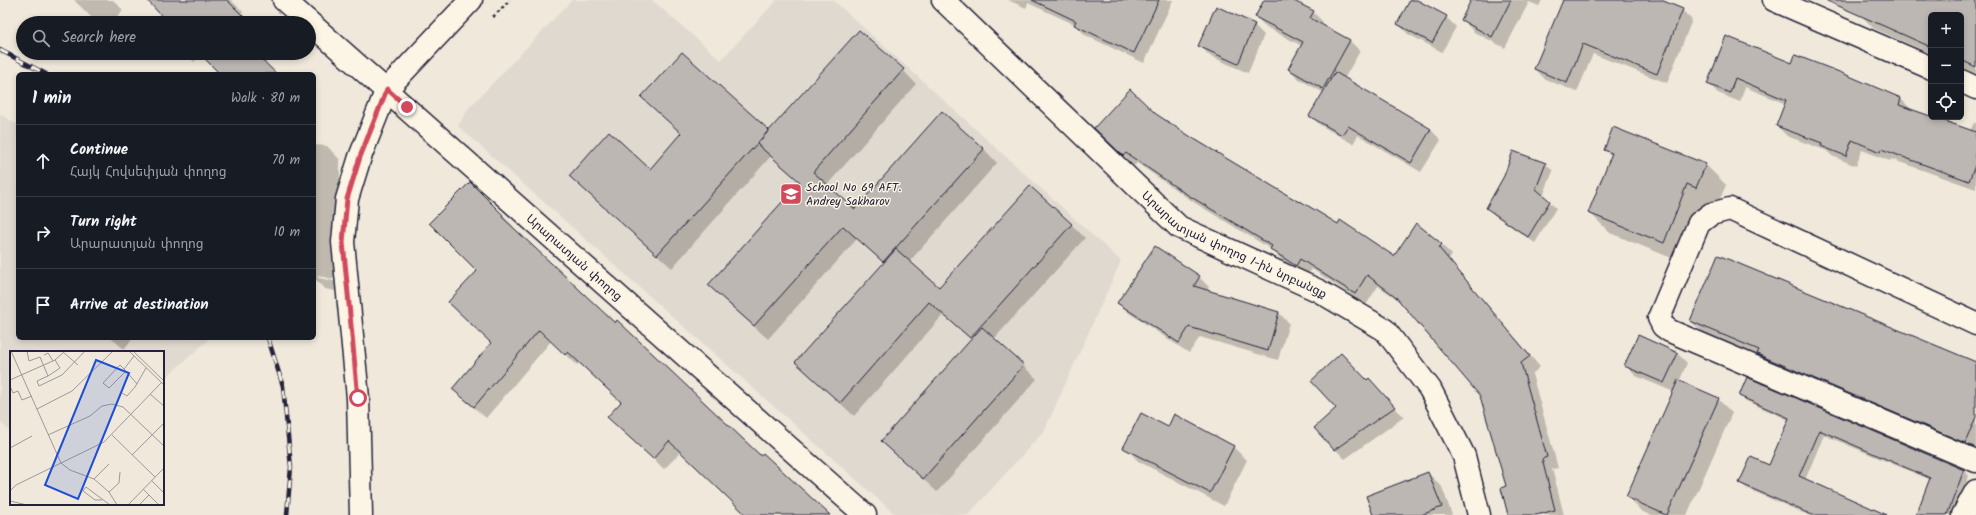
<!DOCTYPE html>
<meta charset="utf-8">
<style>
:root{--surface:#171b24;--page:#20242c;--text:#f1f3f6;--muted:#9ea1a6;--line:#363941}
body{margin:0;font-family:Kalam,"Noto Sans Armenian",sans-serif;background:var(--page);color:var(--text)}
.controls{position:absolute;right:12px;top:12px;display:grid;overflow:hidden;border-radius:6px;box-shadow:0 2px 6px #0003}
.controls button{width:36px;height:36px;display:grid;place-items:center;padding:0;border:0;border-bottom:1px solid var(--line);background:var(--surface);color:var(--text);font:20px sans-serif}
.stop{position:absolute;width:12px;height:12px;margin:-9px;border:3px solid #d1495b;border-radius:50%;background:#fff}
.stop.end{background:#d1495b;border-color:#fff;box-shadow:0 1px 4px #0008}
.list{margin:0;padding:0;list-style:none}
h2{display:flex;justify-content:space-between;align-items:center;height:52px;margin:0;padding:0 16px;font-size:17px}
h2 small{font-size:13px;font-weight:400;color:var(--muted)}
.list li{display:grid;grid-template-columns:26px 1fr auto;gap:12px;align-items:center;box-sizing:border-box;height:72px;padding:0 16px;border-top:1px solid var(--line)}
.list b{display:block;font-size:15px;white-space:nowrap}
.list p{margin:0;font-size:13px;white-space:nowrap;color:var(--muted)}
.list em{font-size:13px;font-style:normal;color:var(--muted)}
.icon{flex:none;width:22px;height:22px;fill:none;stroke:currentColor;stroke-width:2;stroke-linecap:round;stroke-linejoin:round}
.map{position:relative;flex:none;width:1976px;height:515px;overflow:hidden}
.search{position:absolute;background:var(--surface);box-shadow:0 2px 6px #0003;left:16px;top:16px;width:300px;height:44px;display:flex;align-items:center;gap:10px;box-sizing:border-box;padding:0 14px;border-radius:22px;color:var(--muted);font-size:15px}
.panel{position:absolute;background:var(--surface);box-shadow:0 2px 6px #0003;left:16px;top:72px;width:300px;height:268px;border-radius:6px}
.map>svg:first-child{display:block}
.built{fill:#e0d9cf}
.shadow{fill:#0003;fill-rule:evenodd}
.building{fill:#bcb7b3;stroke:#22223b}
.lines{fill:none;stroke-linecap:round;stroke-linejoin:round}
.minor-casing{stroke:#22223b;stroke-width:25}
.path{stroke:#22223b;stroke-width:2.5;stroke-dasharray:3 3;stroke-linecap:butt}
.minor{stroke:#fcf5e5;stroke-width:22}
.rail-casing{stroke:#22223b;stroke-width:4.5}
.rail{stroke:#fcf5e5;stroke-width:3;stroke-dasharray:9;stroke-linecap:butt}
.route{stroke:#d1495b;stroke-width:5}
.labels{text-anchor:middle;stroke-width:3;stroke-linejoin:round;paint-order:stroke}
.poi-label{font-size:12px;fill:#22223b;stroke:#fcf5e5;text-anchor:start}
.street-label{font-size:12px;fill:#22223b;stroke:#fcf5e5}
.inset-road{fill:none;stroke:#9d999b;stroke-width:1}
.view{fill:#1d4ed8;fill-opacity:0.15;stroke:#1d4ed8;stroke-width:2}
.inset-edge{fill:none;stroke:#22223b;stroke-width:2}
</style>
<div class="map">
<svg width="1976" height="515" viewBox="0 0 1976 515">
<rect width="100%" height="100%" fill="#efe8db"/>
<filter id="ink" filterUnits="userSpaceOnUse"><feTurbulence type="fractalNoise" baseFrequency=".025" numOctaves="2"/><feDisplacementMap in="SourceGraphic" scale="8" xChannelSelector="R" yChannelSelector="G"/><feConvolveMatrix kernelMatrix="1 2 1 2 8 2 1 2 1" color-interpolation-filters="sRGB"/></filter>
<g filter="url(#ink)">
<g class="built">
<polygon points="572,0 652,0 721,60 777,0 833,0 1121,261 1044,431 968,515 896,515 458,126 469,108"/>
<polygon points="0,114 18,125 18,338 206,338 207,341 163,380 163,352 11,352 11,433 0,421"/>
</g>
<g class="shadow">
<polygon points="74,0 113,0 123,10 111,23 97,23"/>
<polygon points="148,0 231,0 243,12 241,15 248,23 169,23"/>
<polygon points="1008,0 1173,0 1144,63 1085,35 1076,25 1028,3 1026,8"/>
<polygon points="1265,0 1290,0 1313,12 1323,22 1322,26 1350,41 1360,51 1344,79 1431,130 1441,140 1421,172 1358,135 1353,144 1320,125 1310,115 1324,93 1299,79 1289,69 1302,46 1266,27 1256,17"/>
<polygon points="1411,0 1414,0 1446,17 1456,27 1442,52 1408,34 1398,24"/>
<polygon points="1472,0 1542,0 1539,6 1529,2 1505,48 1474,32 1462,19"/>
<polygon points="1560,0 1658,0 1682,10 1692,20 1667,83 1593,54 1577,92 1545,79 1535,69 1563,1"/>
<polygon points="1867,0 1976,0 1976,74 1961,67 1961,15 1931,15 1931,54 1873,28 1861,15"/>
<polygon points="1254,25 1264,35 1248,73 1210,56 1200,46"/>
<polygon points="186,53 254,53 275,74 221,74 202,54 194,62"/>
<polygon points="682,53 769,132 903,70 916,84 827,185 855,210 942,112 984,149 997,163 909,262 939,289 1071,224 1085,238 994,339 1037,379 937,492 882,441 972,340 943,315 854,416 796,362 885,263 857,239 768,339 723,299 801,183 771,156 672,268 584,189 650,170 682,134"/>
<polygon points="1791,64 1901,99 1911,109 1970,131 1974,123 1976,123 1976,189 1891,159 1890,161 1862,150 1856,166 1832,156 1827,151 1787,136 1777,126 1786,104 1745,87 1740,102 1718,93 1708,83"/>
<polygon points="1156,115 1190,138 1299,204 1394,257 1442,245 1452,255 1449,260 1540,367 1532,374 1558,468 1552,469 1564,515 1509,515 1507,487 1481,396 1403,303 1378,286 1366,305 1312,269 1307,276 1282,260 1271,249 1195,203 1137,163 1134,166 1106,139"/>
<path d="M314,145L327,146L340,160L339,246L347,293L325,289L314,278ZM318,276L339,280V282L318,278Z"/>
<polygon points="1605,150 1705,164 1726,185 1716,208 1684,263 1610,233 1590,213 1612,156"/>
<polygon points="1514,152 1546,164 1553,171 1543,196 1556,208 1535,243 1494,215 1488,208 1505,177"/>
<polygon points="470,183 514,227 513,228 615,324 761,457 829,515 747,515 681,452 664,469 620,428 622,403 579,363 577,365 551,341 486,418 465,400 454,389 492,343 478,271"/>
<polygon points="1155,248 1199,277 1209,287 1207,291 1279,313 1289,323 1278,360 1200,337 1189,353 1129,313 1119,303"/>
<polygon points="1691,321 1976,363 1976,458 1712,341"/>
<polygon points="111,338 133,338 124,349"/>
<polygon points="1677,353 1687,363 1679,382 1718,399 1732,413 1687,515 1650,515 1641,511 1628,497 1674,392 1636,376 1626,366"/>
<polygon points="1367,381 1378,390 1404,417 1345,459 1335,449 1338,408"/>
<polygon points="1741,396 1964,470 1969,476 1953,515 1918,515 1931,480 1824,435 1805,480 1884,515 1808,515 1746,488 1740,482 1769,466 1789,420 1746,401"/>
<polygon points="1168,428 1233,447 1247,460 1224,506 1138,461 1125,447"/>
<polygon points="1428,473 1442,487 1452,515 1374,515"/>
</g>
<g class="building">
<polygon points="147,0 227,0 250,23 168,23"/>
<polygon points="1032,0 1159,0 1134,53 1074,25 1076,21"/>
<polygon points="1264,0 1292,0 1314,11 1310,18 1350,40 1323,89 1288,69 1303,42 1255,17"/>
<polygon points="1410,0 1417,0 1447,16 1432,43 1397,24"/>
<polygon points="1471,0 1511,0 1492,37 1461,20"/>
<polygon points="1563,0 1661,0 1683,9 1657,74 1583,44 1567,83 1534,69"/>
<polygon points="1825,0 1976,0 1976,67 1961,60 1961,15 1931,15 1931,47"/>
<polygon points="1216,6 1255,24 1238,64 1198,46"/>
<polygon points="859,30 904,69 813,172 855,209 942,111 984,149 883,262 843,226 754,326 708,285 800,182 757,144"/>
<polygon points="1726,36 1792,63 1795,55 1842,73 1901,98 1899,105 1976,132 1976,163 1969,181 1881,149 1880,152 1852,140 1846,156 1821,146 1822,143 1776,126 1786,100 1735,78 1730,93 1707,84"/>
<polygon points="682,52 769,130 657,255 569,176 609,131 650,169 681,133 641,97"/>
<polygon points="199,53 255,53 277,74 220,74"/>
<polygon points="1335,72 1431,129 1411,163 1348,126 1342,135 1309,116"/>
<polygon points="1130,89 1156,114 1191,137 1299,202 1300,201 1338,224 1340,220 1394,256 1416,223 1442,244 1439,248 1530,356 1521,363 1547,457 1542,459 1555,510 1536,515 1508,515 1501,488 1506,486 1480,396 1395,296 1367,275 1355,294 1300,259 1296,266 1270,249 1272,246 1183,192 1126,153 1123,156 1094,128"/>
<polygon points="1613,127 1706,164 1696,188 1687,184 1664,243 1588,213 1612,153 1604,150"/>
<polygon points="1513,151 1546,163 1536,189 1550,201 1528,237 1486,208 1504,176"/>
<polygon points="470,182 503,215 502,217 615,323 617,320 761,456 763,453 830,515 746,515 669,441 653,459 607,417 621,402 568,352 565,355 539,330 474,407 452,389 491,343 448,302 477,271 429,223"/>
<polygon points="1030,186 1072,224 970,338 929,302 840,403 795,362 896,249 939,287"/>
<polygon points="1155,246 1200,276 1194,286 1279,312 1268,351 1189,327 1179,343 1117,303"/>
<polygon points="1718,255 1976,362 1976,417 1965,443 1757,354 1759,350 1690,321"/>
<polygon points="982,327 1024,365 923,479 881,441"/>
<polygon points="1638,335 1678,353 1664,383 1624,366"/>
<polygon points="1341,353 1367,380 1369,378 1395,407 1334,450 1314,428 1336,408 1311,381"/>
<polygon points="1747,377 1964,470 1947,515 1916,515 1930,478 1819,430 1799,476 1887,515 1812,515 1739,483 1751,457 1769,465 1789,418 1739,396"/>
<polygon points="1678,380 1719,398 1667,515 1666,515 1626,497"/>
<polygon points="1141,413 1168,427 1174,414 1234,446 1210,493 1123,448"/>
<polygon points="1428,472 1442,507 1421,515 1373,515 1366,496"/>
</g>
<g class="lines">
<g class="minor-casing">
<g id="minor">
<path id="s1" d="M284,0L865,515"/>
<path id="s2" d="M943,0L1179,227L1319,291L1385,330L1430,389L1464,456L1479,515"/>
<polyline points="1774,0 1931,68"/>
<polyline points="1961,81 1976,88"/>
<polyline points="1976,324 1730,209 1711,214 1699,223 1659,318 1663,326 1670,331 1976,461"/>
<polyline points="361,515 358,398 343,242 347,199 360,157 387,89 471,0"/>
<polyline points="1963,515 1976,491"/>
</g>
</g>
<polyline class="path" points="493,17 510,0"/>
<use href="#minor" class="minor"/>
<g class="rail-casing">
<g id="rail">
<polyline points="0,50 46,74"/>
<polyline points="268,338 283,386 291,467 287,515"/>
</g>
</g>
<use href="#rail" class="rail"/>
</g>
</g>
<g class="lines" filter="url(#ink)">
<polyline class="route" points="358,398 343,242 347,199 360,157 387,89 407,107"/>
</g>
<defs>
<g id="school-square" transform="scale(1.15)"><rect x="-9" y="-9" width="18" height="18" rx="4" fill="#d1495b" stroke="#fcf5e5"/><path d="M0-5L7-2L0 1L-7-2ZM-4 1L0 2.5L4 1V4Q0 6-4 4Z" fill="#fff"/></g>
</defs>
<g fill-rule="evenodd">
<use href="#school-square" x="791" y="194"/>
</g>
<g class="labels">
<g class="poi-label">
<text x="806" y="191">School No 69 AFT.<tspan x="806" dy="14">Andrey Sakharov</tspan></text>
</g>
<g class="street-label">
<text dy="4" stroke="none"><textPath href="#s2" startOffset="384">Արարատյան փողոց 1-ին նրբանցք</textPath></text>
<text dy="4" stroke="none"><textPath href="#s1" startOffset="388">Արարատյան փողոց</textPath></text>
</g>
</g>
<g transform="translate(10 351)">
<rect width="154" height="154" fill="#efe8db"/>
<path class="inset-road" d="M1,0L51,112L60,119L84,128L99,141L107,154M17,0L19,10L30,6L38,25L27,30L29,35L52,24L75,0M119,0L154,34M123,0L154,30M53,1L68,14M34,4L38,2L43,10M114,18L124,5M116,20L99,37L93,32L110,14L116,20L127,33M38,25L50,17L45,9M0,29L45,9L55,0M0,35L3,42L8,40L12,49L22,45M112,42L117,45L125,36L136,17M140,43L154,55M27,58L62,40L102,1M38,84L80,65L92,55L102,53L113,56L154,95M102,84L145,126M0,97L22,85M122,104L154,72M84,128L99,113M142,130L154,142M133,138L149,154M0,140L6,134L94,91L152,31M99,141L109,132L110,121M92,149H85L73,140L76,136L100,154M0,150L17,154M118,154L154,117M129,154L139,144"/>
<path class="view" d="M86,9L119,22L68,148L35,134Z"/>
<rect width="154" height="154" class="inset-edge"/>
</g>
</svg>
<div class="controls">
<button>+</button>
<button>−</button>
<button><svg class="icon" aria-label="locate" viewBox="0 0 24 24"><circle cx="12" cy="12" r="6"/><path d="M12 2v4M12 18v4M2 12h4M18 12h4"/></svg></button>
</div>
<div class="stop" style="left:358px;top:398px"></div>
<div class="stop end" style="left:407px;top:107px"></div>
<div class="search"><svg class="icon" aria-label="search" viewBox="0 0 24 24"><circle cx="10" cy="10" r="6"/><path d="M15 15l6 6"/></svg>Search here</div>
<section class="panel">
<h2>1 min<small>Walk · 80 m</small></h2>
<ul class="list">
<li><svg class="icon" aria-label="ahead" viewBox="0 0 24 24"><path d="M12 20V5M6 11l6-6 6 6"/></svg><div><b>Continue</b><p>Հայկ Հովսեփյան փողոց</p></div><em>70 m</em></li>
<li><svg class="icon" aria-label="right" viewBox="0 0 24 24"><path d="M7 20v-9h11M14 6l5 5-5 5"/></svg><div><b>Turn right</b><p>Արարատյան փողոց</p></div><em>10 m</em></li>
<li><svg class="icon" aria-label="arrive" viewBox="0 0 24 24"><path d="M6 21V4h12l-3 4 3 4H6"/></svg><div><b>Arrive at destination</b></div></li>
</ul>
</section>
</div>
